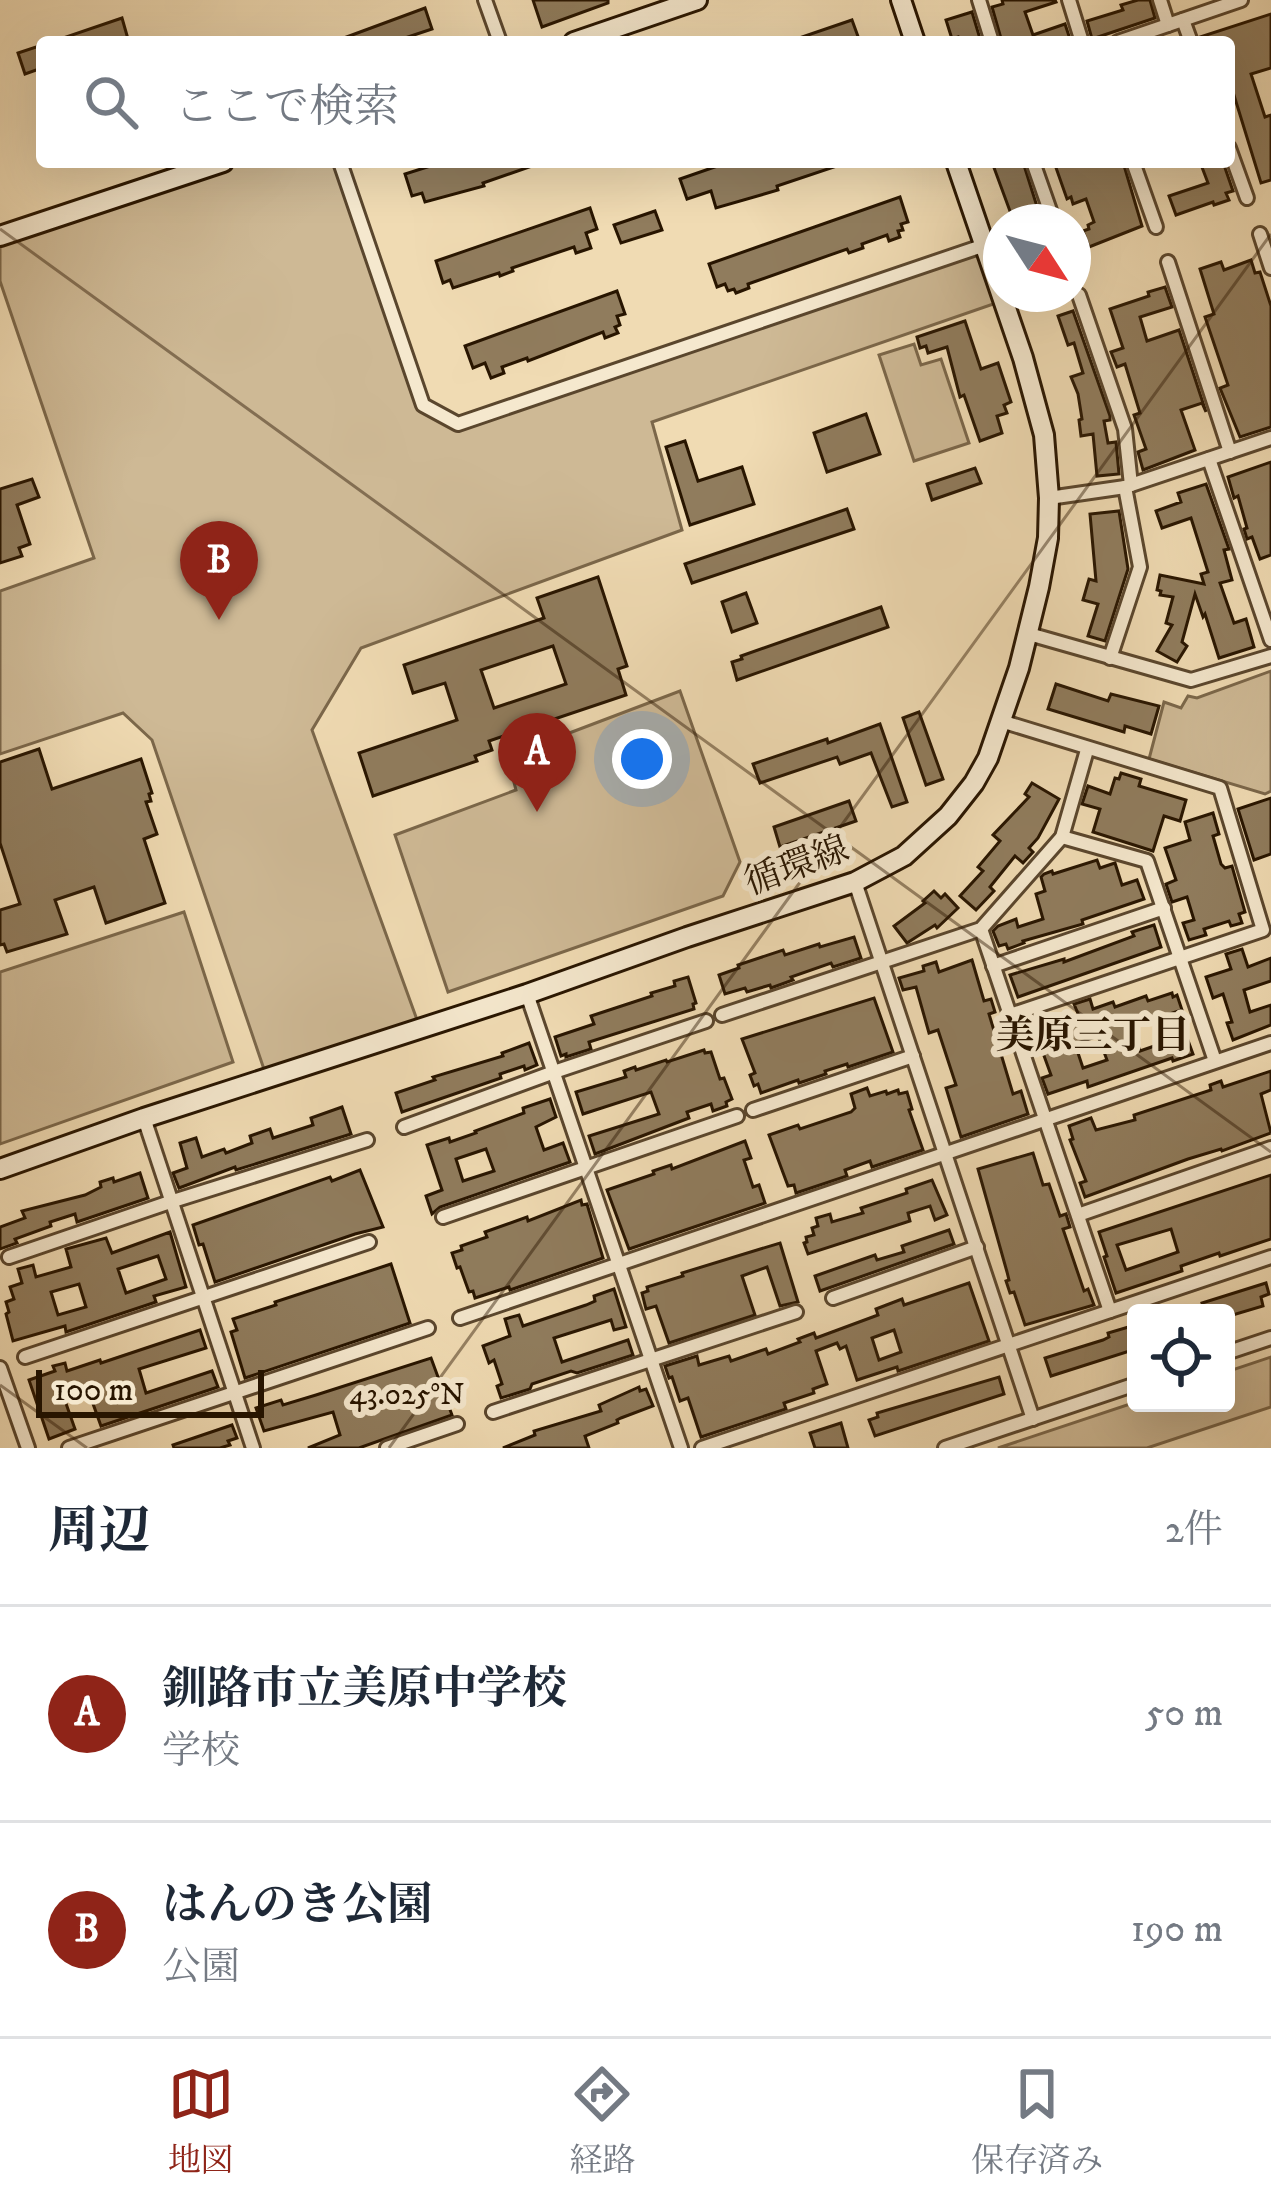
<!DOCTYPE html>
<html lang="ja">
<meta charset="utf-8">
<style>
:root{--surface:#fff;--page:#f2f2f3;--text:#1f2937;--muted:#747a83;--line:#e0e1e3;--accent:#8f2418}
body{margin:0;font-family:"IM FELL DW Pica","Noto Serif JP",serif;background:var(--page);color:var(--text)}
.controls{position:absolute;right:36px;bottom:36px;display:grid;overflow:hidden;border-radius:12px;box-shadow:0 12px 48px #0002}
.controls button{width:108px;height:108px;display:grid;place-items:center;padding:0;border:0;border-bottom:3px solid var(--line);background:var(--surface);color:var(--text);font:60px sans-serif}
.compass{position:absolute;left:983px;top:204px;width:108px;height:108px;border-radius:50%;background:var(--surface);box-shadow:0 12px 48px #0002;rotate:126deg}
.scale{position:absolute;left:36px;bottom:30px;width:228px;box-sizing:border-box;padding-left:12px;border:6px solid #281500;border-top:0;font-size:33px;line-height:42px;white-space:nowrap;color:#281500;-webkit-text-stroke:9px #f5e8ce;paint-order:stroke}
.you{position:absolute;left:642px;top:759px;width:42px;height:42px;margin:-30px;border:9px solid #fff;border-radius:50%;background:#1a73e8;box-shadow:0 0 0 18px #1a73e833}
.badge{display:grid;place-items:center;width:78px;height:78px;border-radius:50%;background:var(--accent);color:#fff;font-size:39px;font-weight:700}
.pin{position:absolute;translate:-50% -99px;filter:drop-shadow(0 3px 6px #0008)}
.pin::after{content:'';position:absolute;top:63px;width:42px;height:36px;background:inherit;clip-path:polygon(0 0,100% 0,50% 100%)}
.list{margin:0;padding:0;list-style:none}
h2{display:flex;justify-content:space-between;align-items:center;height:156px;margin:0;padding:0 48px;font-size:51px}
h2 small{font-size:39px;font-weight:400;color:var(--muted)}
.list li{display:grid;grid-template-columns:78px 1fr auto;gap:36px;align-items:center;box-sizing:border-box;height:216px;padding:0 48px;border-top:3px solid var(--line)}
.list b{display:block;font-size:45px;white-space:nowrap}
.list p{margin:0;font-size:39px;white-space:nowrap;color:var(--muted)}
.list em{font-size:39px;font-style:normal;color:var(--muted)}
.icon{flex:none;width:66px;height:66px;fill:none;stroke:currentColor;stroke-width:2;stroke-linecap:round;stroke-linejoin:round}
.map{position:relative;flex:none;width:1271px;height:1448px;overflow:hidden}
.search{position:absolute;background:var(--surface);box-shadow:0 12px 48px #0002;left:36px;right:36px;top:36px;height:132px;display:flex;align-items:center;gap:30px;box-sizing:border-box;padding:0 42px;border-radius:12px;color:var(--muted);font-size:45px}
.sheet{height:588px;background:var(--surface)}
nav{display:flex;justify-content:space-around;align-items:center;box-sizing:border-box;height:168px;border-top:3px solid var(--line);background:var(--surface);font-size:33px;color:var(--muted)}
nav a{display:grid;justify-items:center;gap:6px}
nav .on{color:var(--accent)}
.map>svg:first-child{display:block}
.green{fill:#ceb995;stroke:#7b674a;stroke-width:3}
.building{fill:#907c5d;stroke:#281500;stroke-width:3;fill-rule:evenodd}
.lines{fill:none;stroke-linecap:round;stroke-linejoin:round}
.street-casing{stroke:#5a462d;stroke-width:18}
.secondary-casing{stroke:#281500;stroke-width:24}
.street{stroke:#f5e8ce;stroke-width:12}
.secondary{stroke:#f5e8ce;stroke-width:18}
.ticks{fill:none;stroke:#281500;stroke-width:3;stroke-opacity:0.45}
.labels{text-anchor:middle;stroke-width:12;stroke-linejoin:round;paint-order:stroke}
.street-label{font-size:36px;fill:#281500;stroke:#f5e8ce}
.neighbourhood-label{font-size:39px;font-weight:bold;fill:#281500;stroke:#f5e8ce}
.ticks-label{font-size:30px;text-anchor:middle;fill:#281500;stroke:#f5e8ce;stroke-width:12;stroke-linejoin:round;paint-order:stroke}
</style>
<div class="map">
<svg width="1271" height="1448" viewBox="0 0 1271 1448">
<rect width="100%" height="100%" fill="#f0dbb3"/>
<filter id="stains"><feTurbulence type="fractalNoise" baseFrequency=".00167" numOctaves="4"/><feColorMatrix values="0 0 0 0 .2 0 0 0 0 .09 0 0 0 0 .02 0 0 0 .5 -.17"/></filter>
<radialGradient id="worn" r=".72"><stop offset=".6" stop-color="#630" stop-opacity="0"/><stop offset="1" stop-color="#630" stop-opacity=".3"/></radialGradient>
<g class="green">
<polygon points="223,162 340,162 423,404 458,424 985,245 1002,301 652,422 682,530 361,648 312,730 420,1028 267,1078 152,740 123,713 0,754 0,591 94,558 0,281 0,236"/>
<polygon points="914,344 921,365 941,359 969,443 914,461 879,355"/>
<polygon points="1271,671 1271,791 1265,794 1149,759 1164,702 1181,708 1188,696 1197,698"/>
<polygon points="680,691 740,862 723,896 448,992 395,835 516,790 510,767 514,754"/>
<polygon points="184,912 233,1062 0,1144 0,972"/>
<polygon points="1271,1357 1271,1407 1147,1448 998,1448 1136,1402 1226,1403 1226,1372"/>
</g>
<g class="building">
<polygon points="533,0 608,0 608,3 542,27"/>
<polygon points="1002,0 1055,0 1056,2 1025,12 1033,35 1065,24 1071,42 1002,42 992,7 1003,4"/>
<polygon points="1138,0 1150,0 1155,18 1092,39 1087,21 1123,10 1121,5"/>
<polygon points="425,8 432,29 393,42 333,42"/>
<polygon points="972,12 981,42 959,42 958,37 952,39 946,20"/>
<polygon points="1271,14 1271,68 1251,74 1265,117 1271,115 1271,180 1261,183 1229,79 1229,42 1201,42 1200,37"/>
<polygon points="122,18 128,39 118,42 58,42 57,40"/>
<polygon points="852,20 860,42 793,42 793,40"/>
<polygon points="42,45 42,68 25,74 18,53"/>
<polygon points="443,162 538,162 538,164 483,183 484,186 425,202 422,193 412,196 405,174"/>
<polygon points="729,162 843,162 843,164 777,186 778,190 716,208 711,191 687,199 680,179"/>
<polygon points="1001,162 1023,162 1040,216 1014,222 993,165"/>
<polygon points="1054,162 1123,162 1142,226 1089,247 1083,231 1089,229 1088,225 1094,222 1086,199 1073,204 1071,197 1067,199"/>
<polygon points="1200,162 1223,162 1233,191 1226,193 1229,200 1214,205 1213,202 1176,215 1169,196 1208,183"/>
<polygon points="900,197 908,222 901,224 903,230 898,231 900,237 889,241 887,235 862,244 863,248 849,253 847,249 748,284 749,288 736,293 734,289 728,291 725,284 717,287 709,264"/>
<polygon points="590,208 597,229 586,233 591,248 576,253 574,247 512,268 513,271 500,276 499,273 453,288 450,280 443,283 436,261"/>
<polygon points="655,211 662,230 621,243 614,225"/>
<polygon points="1251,260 1255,273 1260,272 1271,306 1271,427 1240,437 1220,388 1228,385 1205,317 1214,314 1200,269 1221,262 1224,270"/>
<polygon points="1165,287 1172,307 1140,317 1147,341 1179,330 1206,412 1202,403 1181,410 1195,450 1143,470 1138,452 1146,449 1134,415 1140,413 1125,364 1117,367 1111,352 1123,348 1110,309 1149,296 1148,292"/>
<polygon points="617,291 625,314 617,316 620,325 615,327 618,333 605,338 603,332 528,361 527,358 502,367 504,373 491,378 485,363 473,368 465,346"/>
<polygon points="1073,311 1110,416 1110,420 1104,421 1108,443 1116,442 1119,474 1097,476 1093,434 1081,436 1079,420 1082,419 1078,394 1071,377 1083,373 1074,343 1068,345 1058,316"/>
<polygon points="965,321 981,369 998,363 1011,402 1004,405 1007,413 997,416 1002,433 980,441 964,395 960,397 947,347 928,353 926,346 920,348 917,337"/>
<polygon points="866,414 880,454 827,472 814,433"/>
<polygon points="685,441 698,481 742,467 754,504 690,525 666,447"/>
<polygon points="1271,462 1271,555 1260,559 1252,537 1247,539 1244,529 1247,528 1238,496 1234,498 1228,477"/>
<polygon points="975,468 981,483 932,500 927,484"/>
<polygon points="32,479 39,497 17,505 30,544 19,548 22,556 0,563 0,489"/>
<polygon points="1206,484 1229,549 1224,550 1232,580 1220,583 1234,623 1246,619 1254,647 1219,658 1205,614 1203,617 1195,594 1182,642 1187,646 1177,662 1157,651 1172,625 1166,623 1173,597 1160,595 1161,591 1157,590 1160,575 1204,584 1201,574 1208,572 1191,518 1162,528 1156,511 1181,502 1178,493"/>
<polygon points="847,509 854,529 692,583 685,564"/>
<polygon points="1119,511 1128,569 1105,641 1088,636 1098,604 1083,600 1089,579 1096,581 1090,514"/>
<path d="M598,577L627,666L618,669L626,695L489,741L492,750L475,756L477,761L373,796L359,753L457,720L445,683L413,693L404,665L544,618L537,598ZM553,646L566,684L494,708L481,670Z"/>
<polygon points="746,593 757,623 732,632 722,602"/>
<polygon points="881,607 888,627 737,680 732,662 742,659 741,656"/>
<polygon points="1056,684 1108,701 1111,694 1159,706 1151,734 1125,726 1124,732 1048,709"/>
<polygon points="919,712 943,779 926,785 903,718"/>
<polygon points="880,724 907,802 892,807 871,753 840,764 837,757 760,783 753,764 827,739 828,743"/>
<polygon points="39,749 52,789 141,759 152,793 149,794 151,801 146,802 157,834 144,839 165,903 106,923 94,887 55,900 67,934 7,952 4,944 0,945 0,910 20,904 0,843 0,762"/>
<polygon points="1121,773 1141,779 1139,786 1186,800 1180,821 1164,816 1153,851 1093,832 1100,809 1082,804 1088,786 1110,794 1115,778 1119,779"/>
<polygon points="1032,783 1059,799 1038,838 1029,848 1033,852 1023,863 1015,856 990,887 994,891 976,910 960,896 983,871 978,867 1000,841 993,835 1029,797 1025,794"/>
<polygon points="1271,798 1271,854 1254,860 1238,809"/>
<polygon points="849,801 856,821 780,847 774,827"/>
<polygon points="1213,813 1219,834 1213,836 1221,864 1225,868 1232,866 1245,912 1239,914 1242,923 1231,926 1229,921 1204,929 1206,935 1189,940 1183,923 1194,920 1187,897 1172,902 1166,884 1176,880 1165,848 1190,840 1185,822"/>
<polygon points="1097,860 1100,868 1115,863 1122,885 1137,880 1144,899 1082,920 1083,924 1023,941 1024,943 1008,949 1006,944 999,946 993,931 998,926 1016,919 1018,927 1043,919 1036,894 1045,891 1041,877 1044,874 1052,871 1053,874"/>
<polygon points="934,891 941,898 945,894 958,908 937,928 935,925 907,943 894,926 925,903 923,901"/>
<polygon points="1154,925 1161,947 1018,997 1010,975 1064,959 1064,962 1134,936 1132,932"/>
<polygon points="854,937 861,958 833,967 831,963 791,977 793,980 771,988 770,985 747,992 745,988 725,994 719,975 739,968 738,965 783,950 785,955 819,944 820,947"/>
<polygon points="1242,949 1248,967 1271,958 1271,981 1244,990 1250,1012 1271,1005 1271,1025 1233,1040 1227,1023 1232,1022 1223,994 1213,998 1206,977 1231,969 1226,954"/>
<polygon points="972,960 984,1001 991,999 995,1012 989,1014 1013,1094 1021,1091 1028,1114 961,1137 946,1088 956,1085 938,1030 929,1033 916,987 903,990 899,978 924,971 923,966 936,962 939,972"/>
<polygon points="688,977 696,1003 693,1004 694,1009 589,1042 591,1049 566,1057 566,1054 561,1056 555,1037 594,1024 591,1016 652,996 651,993 675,986 674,981"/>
<path d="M1172,993L1173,997L1177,995L1182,1010L1131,1026L1140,1051L1186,1035L1193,1054L1173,1061L1172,1058L1088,1087L1087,1081L1048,1094L1042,1078L1051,1075L1035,1031L1079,1016L1074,1004L1090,999L1093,1009L1113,1002L1115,1007L1146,996L1148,1001ZM1098,1036L1107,1060L1083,1068L1075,1044Z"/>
<polygon points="874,998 893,1052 848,1067 847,1064 825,1071 826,1074 799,1083 798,1080 761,1093 758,1084 754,1086 750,1075 755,1073 742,1039"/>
<polygon points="529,1043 537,1065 525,1070 524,1066 500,1074 501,1078 402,1112 396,1093 435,1080 433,1077 503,1056 502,1053"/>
<polygon points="704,1050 705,1053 711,1052 720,1079 724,1078 732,1099 726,1102 727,1106 713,1111 711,1104 687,1112 689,1118 595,1154 589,1136 659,1114 651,1092 583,1114 576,1092 626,1077 624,1071 635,1067 636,1070 666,1060 667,1062"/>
<polygon points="1271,1071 1271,1090 1261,1094 1271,1133 1222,1151 1221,1149 1188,1159 1085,1197 1080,1183 1086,1181 1070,1140 1073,1139 1069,1126 1091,1118 1096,1130 1135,1120 1134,1115 1211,1090 1210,1085 1221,1081 1223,1087"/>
<polygon points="867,1088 870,1096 886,1091 887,1094 898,1090 899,1094 907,1092 912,1109 909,1110 923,1150 872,1167 870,1161 845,1170 847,1176 796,1193 794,1185 788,1186 769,1135 798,1125 800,1129 851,1112 855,1108 851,1094"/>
<path d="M550,1099L556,1117L536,1127L544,1150L563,1143L570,1162L440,1207L432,1214L426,1196L442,1190L427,1145L449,1138L450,1142L476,1133L475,1131L524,1113L523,1108ZM486,1149L494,1171L463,1181L456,1159Z"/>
<polygon points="342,1107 351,1134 236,1170 235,1167 179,1188 173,1173 187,1168 180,1143 196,1138 202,1157 224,1149 226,1153 252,1143 250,1136 270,1129 273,1138 313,1125 311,1118"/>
<polygon points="745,1141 751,1158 744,1160 753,1187 759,1185 765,1203 629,1249 607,1190 654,1174 653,1171 671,1165 672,1169"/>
<polygon points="1033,1153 1043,1185 1049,1184 1060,1216 1066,1214 1070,1227 1063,1229 1084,1291 1088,1289 1094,1305 1025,1325 1014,1292 1010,1293 1006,1281 1009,1280 1007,1272 978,1169"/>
<polygon points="360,1170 383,1227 355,1234 215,1282 203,1244 199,1245 193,1225 330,1177 332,1181"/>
<polygon points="140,1173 148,1198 77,1222 75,1214 50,1222 51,1226 15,1239 17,1243 0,1249 0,1227 25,1218 22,1211 85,1195 101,1187 100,1182 113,1178 114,1182"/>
<path d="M1271,1175V1239L1220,1256L1219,1253L1181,1266L1182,1271L1116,1293L1104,1257L1107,1256L1099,1232ZM1171,1229L1178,1252L1126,1270L1117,1245Z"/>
<polygon points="932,1180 947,1215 935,1220 930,1206 908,1213 910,1221 808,1254 804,1243 807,1242 806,1237 814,1235 812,1228 818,1226 816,1218 830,1214 832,1222 863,1213 861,1208 907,1193 906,1189"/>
<polygon points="581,1200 582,1205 587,1204 603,1258 510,1290 509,1287 475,1298 473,1291 469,1292 460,1267 457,1268 452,1253 462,1250 461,1246 487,1237 485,1232 527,1217 528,1221"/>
<polygon points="949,1230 954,1244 820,1291 815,1276 875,1255 877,1260 904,1252 902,1246"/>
<path d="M170,1232L186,1287L154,1296L156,1302L66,1332L65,1326L13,1341L6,1314L9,1312L6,1302L14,1299L10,1287L22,1283L18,1269L33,1265L36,1277L71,1267L66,1249L106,1238L112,1253ZM158,1256L166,1279L126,1293L118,1269ZM79,1284L86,1307L58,1315L51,1292Z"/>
<polygon points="780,1243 798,1302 780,1306 767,1267 742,1276 755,1315 669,1343 656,1306 646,1309 642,1293 648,1291 647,1287 683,1276 682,1273"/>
<polygon points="391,1264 410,1323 245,1378 231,1332 237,1330 233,1319 276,1305 275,1302"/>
<path d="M969,1283L989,1341L898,1371L897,1367L857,1380L846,1346L840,1349L837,1343L816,1351L827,1384L813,1389L814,1393L784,1403L786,1409L701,1437L688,1398L680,1401L672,1377L669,1378L665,1366L697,1356L699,1365L729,1356L731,1361L766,1349L768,1354L800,1342L798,1339L814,1333L816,1338L878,1315L876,1309L902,1299L904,1305ZM894,1330L901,1352L879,1360L872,1338Z"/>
<polygon points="1266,1283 1269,1294 1261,1297 1263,1306 1226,1317 1226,1313 1205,1313 1202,1303"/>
<polygon points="614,1289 626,1327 614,1330 611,1320 554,1338 562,1362 628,1340 633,1355 577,1373 571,1371 532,1384 530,1389 501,1398 497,1386 502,1384 494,1360 489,1363 483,1346 510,1336 505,1319 519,1315 523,1326 586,1305 595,1301 594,1296"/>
<polygon points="1132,1326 1136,1349 1051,1376 1045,1358 1103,1340 1109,1337 1108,1333"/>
<polygon points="200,1330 206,1348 139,1369 146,1393 212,1371 218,1387 101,1426 87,1387 63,1395 75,1429 49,1439 29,1380 55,1371 53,1366 65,1363 67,1371 100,1360 101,1363"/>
<polygon points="431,1358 452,1415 359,1448 308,1448 340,1435 333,1412 264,1431 256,1408 281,1400 283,1405 316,1395"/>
<polygon points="999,1377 1004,1394 875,1436 869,1420 878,1417 877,1413"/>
<polygon points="639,1387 640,1391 646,1389 653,1406 621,1418 617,1420 618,1423 585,1436 589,1448 503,1448 535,1435 534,1431 601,1411 599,1405"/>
<polygon points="841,1423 848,1448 815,1448 810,1433"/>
<polygon points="232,1425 237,1438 228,1441 230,1445 220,1448 174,1448 173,1445"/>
</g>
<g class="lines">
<g class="street-casing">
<g id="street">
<polyline points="485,0 500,42"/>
<polyline points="979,0 992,42"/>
<polyline points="1069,0 1082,42"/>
<polyline points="1160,0 1168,25"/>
<polyline points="1183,20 1191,42"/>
<polyline points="1118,42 1241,0"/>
<polyline points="1229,148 1247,198"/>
<polyline points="340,162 423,405 458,424 985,245"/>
<polyline points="1033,162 1054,222"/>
<polyline points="1133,162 1156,227"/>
<polyline points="1260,234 1271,268"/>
<polyline points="1168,262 1230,452"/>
<polyline points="1079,295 1125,429 1131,485"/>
<polyline points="1209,459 1271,640"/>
<polyline points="1049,498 1125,487 1271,438"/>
<polyline points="1029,634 1191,680 1271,656"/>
<polyline points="1110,658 1140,567 1125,487"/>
<polyline points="1001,721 1220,788 1263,930 1010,1015"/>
<polyline points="1062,837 1147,861 1215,1061"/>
<polyline points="855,882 1033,1419"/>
<polyline points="981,929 1110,1311"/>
<polyline points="993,966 1164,908"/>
<polyline points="527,994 681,1448"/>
<polyline points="722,1015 981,929 1062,837 1087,750"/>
<polyline points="753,1110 913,1056"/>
<polyline points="144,1118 253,1448"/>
<polyline points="404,1127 554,1072 706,1021"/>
<polyline points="1078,1215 1271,1148"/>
<polyline points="443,1217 737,1116"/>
<polyline points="9,1257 170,1202 367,1140"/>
<polyline points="833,1298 977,1247"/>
<polyline points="460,1318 1271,1043"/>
<polyline points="1226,1353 1271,1338"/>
<polyline points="25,1357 369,1242"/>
<polyline points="0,1368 28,1448"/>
<polyline points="493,1412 796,1312"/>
<polyline points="69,1448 428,1328"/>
<polyline points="387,1448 457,1424"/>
<polyline points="702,1448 1271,1257"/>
<polyline points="945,1448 1136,1384"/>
</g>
</g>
<g class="secondary-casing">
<g id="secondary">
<polyline points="901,0 915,42"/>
<polyline points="574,42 697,0"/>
<polyline points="0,236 223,162"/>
<polyline points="0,1169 144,1118 527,994 687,937 855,882 904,856 948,816 974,783 988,758 1019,668 1039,587 1048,538 1049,498 1044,435 1023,358 956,162"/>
</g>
</g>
<use href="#street" class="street"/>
<use href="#secondary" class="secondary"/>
</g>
<path class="ticks" d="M0,229L1271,1152M0,1385L87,1448M389,1448L1271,234"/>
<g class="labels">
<g class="street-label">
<text transform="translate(796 864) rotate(-20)" y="13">循環線</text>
</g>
<g class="neighbourhood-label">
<text x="1093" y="1048">美原三丁目</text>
</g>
</g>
<g class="ticks-label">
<text x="407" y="1404">43.025°N</text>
</g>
<rect width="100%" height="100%" filter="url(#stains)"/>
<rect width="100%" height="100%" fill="url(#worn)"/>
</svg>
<div class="controls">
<button><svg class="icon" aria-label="locate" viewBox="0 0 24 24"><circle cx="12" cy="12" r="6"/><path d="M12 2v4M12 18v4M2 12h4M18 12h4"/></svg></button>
</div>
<svg class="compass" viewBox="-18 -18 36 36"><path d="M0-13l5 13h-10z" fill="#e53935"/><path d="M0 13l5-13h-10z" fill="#747a83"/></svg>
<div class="scale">100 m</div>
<div class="you"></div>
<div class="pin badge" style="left:537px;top:812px">A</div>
<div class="pin badge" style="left:219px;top:620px">B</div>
<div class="search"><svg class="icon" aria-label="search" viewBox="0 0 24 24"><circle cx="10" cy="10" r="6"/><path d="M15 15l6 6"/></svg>ここで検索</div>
</div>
<section class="sheet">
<h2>周辺<small>2件</small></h2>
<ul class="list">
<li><span class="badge">A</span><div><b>釧路市立美原中学校</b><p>学校</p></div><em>50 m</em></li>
<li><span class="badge">B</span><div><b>はんのき公園</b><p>公園</p></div><em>190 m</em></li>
</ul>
</section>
<nav>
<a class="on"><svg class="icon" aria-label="map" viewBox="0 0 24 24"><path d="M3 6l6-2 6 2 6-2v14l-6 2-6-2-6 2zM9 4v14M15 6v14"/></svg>地図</a>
<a><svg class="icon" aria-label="directions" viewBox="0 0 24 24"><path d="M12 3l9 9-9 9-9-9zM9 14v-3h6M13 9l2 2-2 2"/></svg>経路</a>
<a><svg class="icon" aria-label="saved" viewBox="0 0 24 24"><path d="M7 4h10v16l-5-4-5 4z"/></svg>保存済み</a>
</nav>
